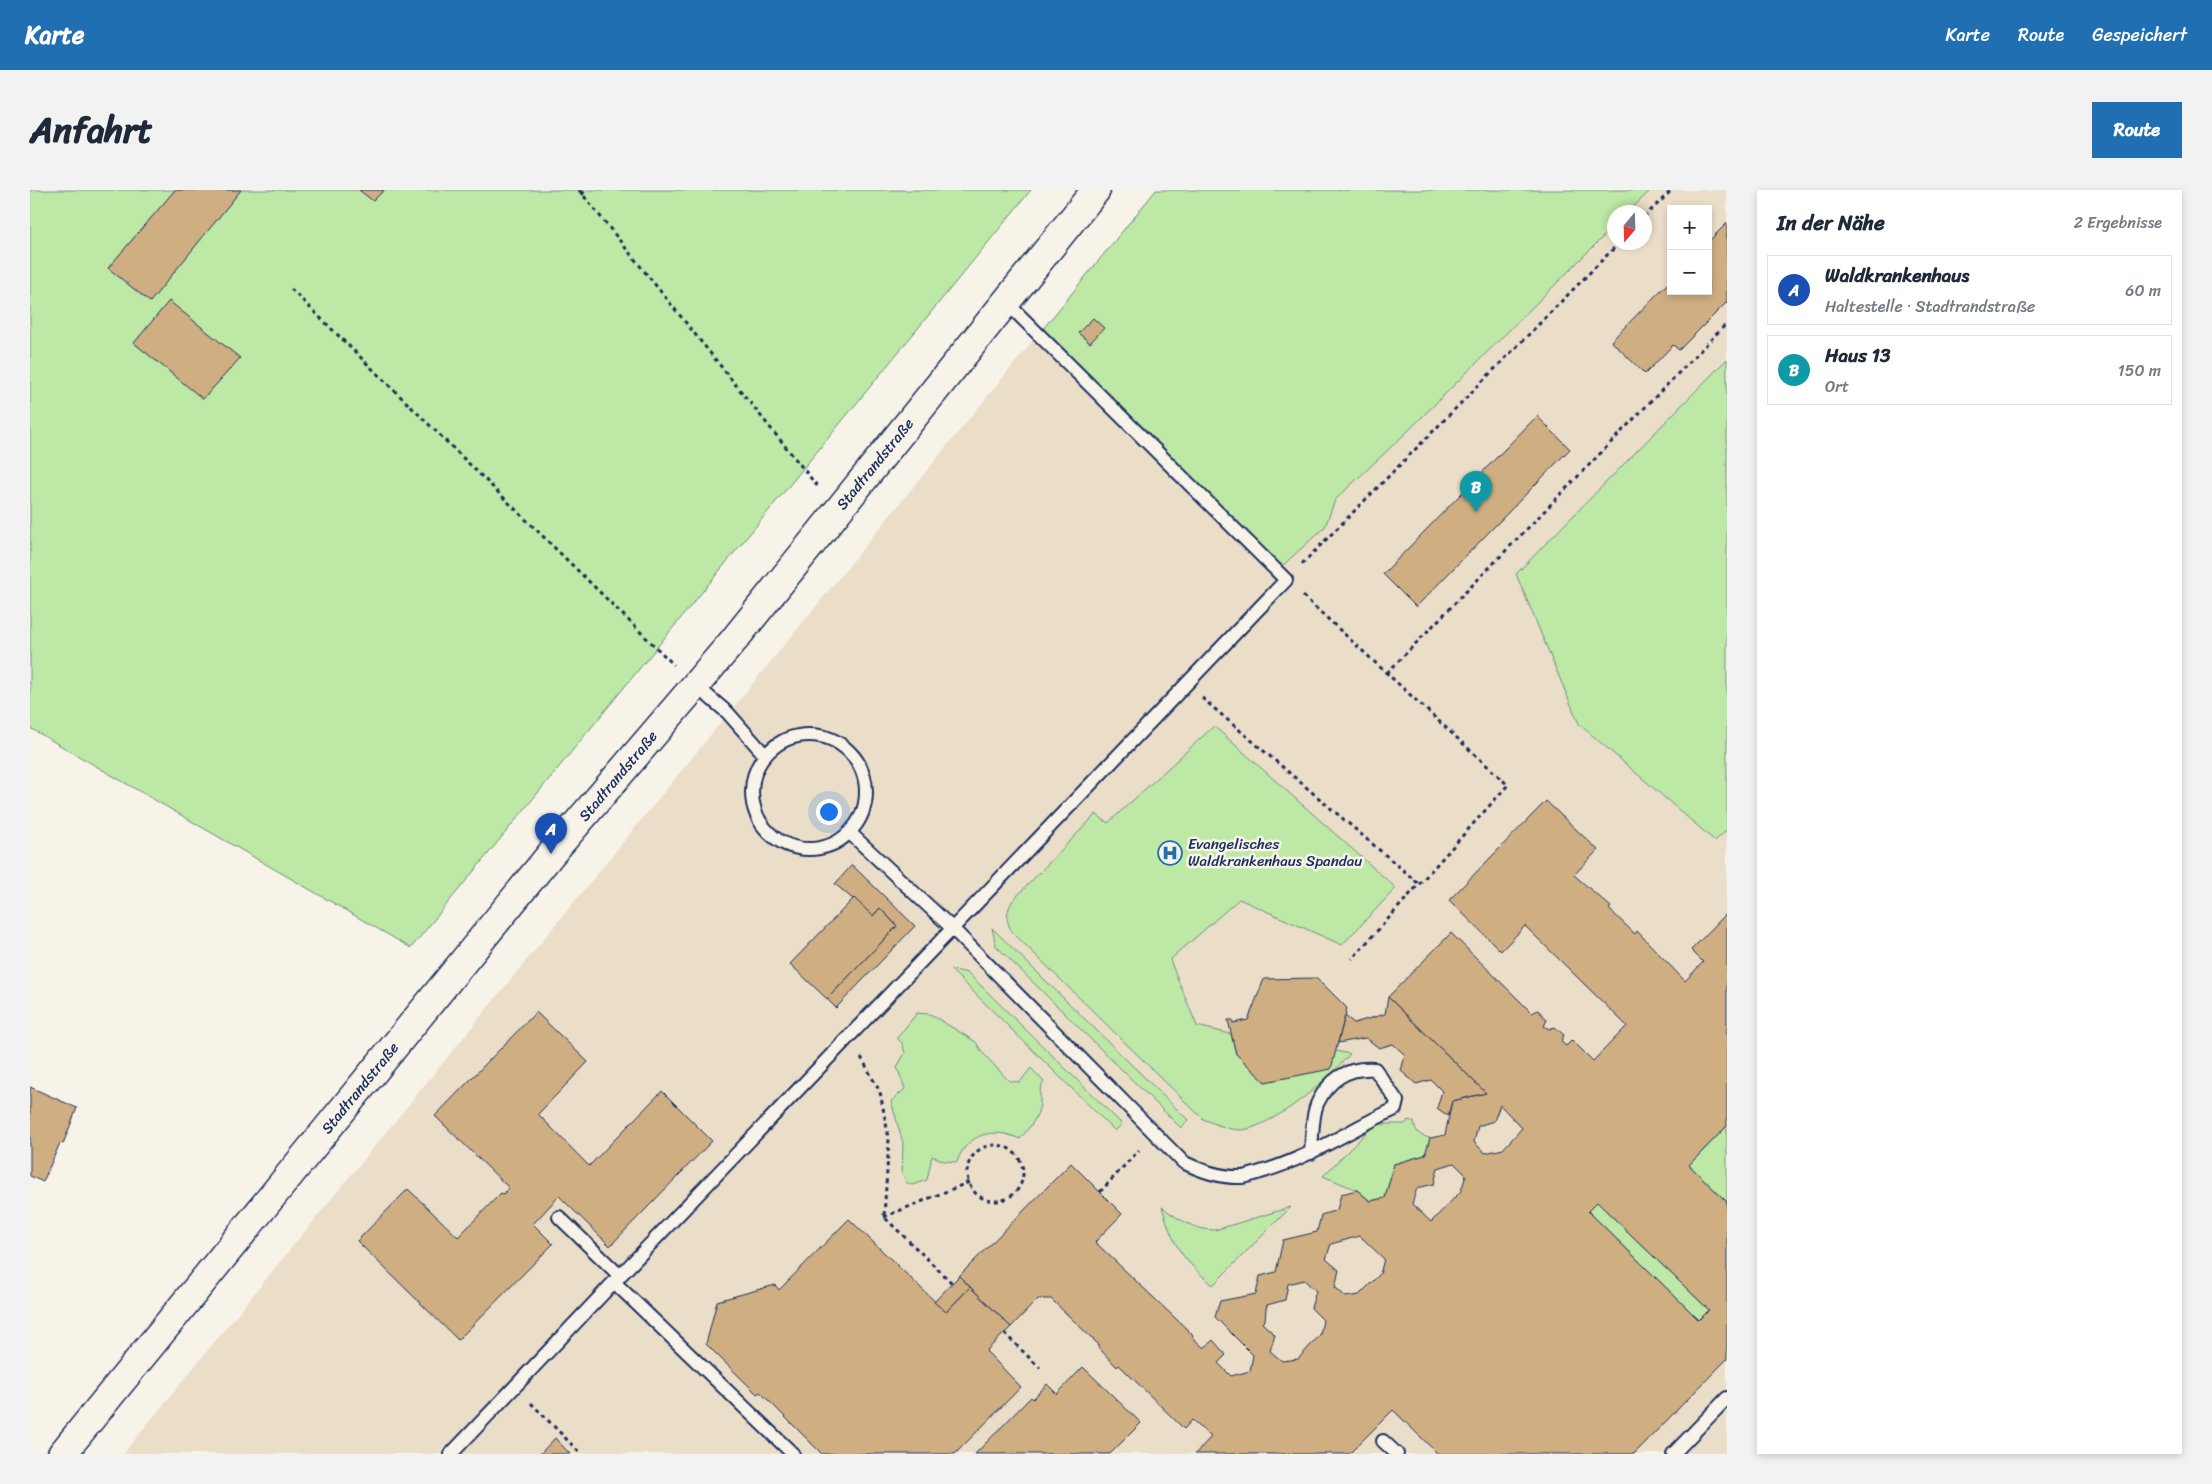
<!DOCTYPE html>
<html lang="de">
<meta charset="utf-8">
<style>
:root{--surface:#fff;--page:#f2f2f3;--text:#1f2937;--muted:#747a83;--line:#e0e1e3;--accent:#1f6fb2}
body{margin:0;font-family:Sriracha,sans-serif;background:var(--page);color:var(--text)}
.controls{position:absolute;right:15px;top:15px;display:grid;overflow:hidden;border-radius:0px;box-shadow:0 2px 8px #0003}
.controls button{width:45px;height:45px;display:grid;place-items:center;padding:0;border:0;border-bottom:1px solid var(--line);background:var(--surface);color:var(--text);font:25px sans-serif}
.compass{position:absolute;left:1577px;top:15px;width:45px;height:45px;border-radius:50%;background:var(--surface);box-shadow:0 2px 8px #0003;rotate:199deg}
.you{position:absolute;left:798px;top:621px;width:18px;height:18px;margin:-12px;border:4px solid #fff;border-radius:50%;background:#1a73e8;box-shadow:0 0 0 8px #1a73e833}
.badge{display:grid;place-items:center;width:32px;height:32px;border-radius:50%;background:var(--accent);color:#fff;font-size:16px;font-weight:700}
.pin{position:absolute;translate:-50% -41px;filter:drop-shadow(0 1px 2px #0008)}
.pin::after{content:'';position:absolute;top:26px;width:18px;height:15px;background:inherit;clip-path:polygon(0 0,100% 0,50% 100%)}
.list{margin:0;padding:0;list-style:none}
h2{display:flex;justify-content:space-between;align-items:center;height:65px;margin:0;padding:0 20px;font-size:21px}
h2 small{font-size:16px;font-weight:400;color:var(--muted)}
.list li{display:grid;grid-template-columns:32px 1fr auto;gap:15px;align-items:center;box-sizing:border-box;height:70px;margin:0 10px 10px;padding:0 10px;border:1px solid var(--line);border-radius:0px}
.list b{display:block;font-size:19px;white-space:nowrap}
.list p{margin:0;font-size:16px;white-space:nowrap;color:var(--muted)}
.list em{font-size:16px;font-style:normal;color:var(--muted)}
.map{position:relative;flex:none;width:1697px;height:1264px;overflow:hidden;border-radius:0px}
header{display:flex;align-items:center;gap:30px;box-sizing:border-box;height:70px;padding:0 25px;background:var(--accent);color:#fff}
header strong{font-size:24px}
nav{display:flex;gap:28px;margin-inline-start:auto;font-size:18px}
.intro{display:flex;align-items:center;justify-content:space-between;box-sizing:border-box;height:120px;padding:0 30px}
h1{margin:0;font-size:35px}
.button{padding:12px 22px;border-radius:0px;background:var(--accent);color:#fff;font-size:18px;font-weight:700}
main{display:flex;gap:30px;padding:0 30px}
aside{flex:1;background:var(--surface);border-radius:0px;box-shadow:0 2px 8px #0003}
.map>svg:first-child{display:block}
.built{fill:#ebdec9;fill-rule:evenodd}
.green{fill:#bde8a5;stroke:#6c8c82}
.building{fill:#cfae82;stroke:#1b2f5e;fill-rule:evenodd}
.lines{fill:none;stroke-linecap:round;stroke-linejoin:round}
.service-casing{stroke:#1b2f5e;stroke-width:16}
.tertiary-casing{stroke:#1b2f5e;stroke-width:31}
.path{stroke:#1b2f5e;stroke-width:3;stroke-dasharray:4 4;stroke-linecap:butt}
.service{stroke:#f7f3e8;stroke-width:12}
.tertiary{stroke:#f7f3e8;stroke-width:28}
.labels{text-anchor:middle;stroke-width:5;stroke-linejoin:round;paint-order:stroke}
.street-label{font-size:15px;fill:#1b2f5e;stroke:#f7f3e8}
.poi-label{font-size:15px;fill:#1b2f5e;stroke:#f7f3e8;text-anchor:start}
</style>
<header>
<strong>Karte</strong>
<nav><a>Karte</a><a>Route</a><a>Gespeichert</a></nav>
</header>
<div class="intro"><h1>Anfahrt</h1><a class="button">Route</a></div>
<main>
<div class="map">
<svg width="1697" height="1264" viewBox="0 0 1697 1264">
<rect width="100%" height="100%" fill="#f7f3e8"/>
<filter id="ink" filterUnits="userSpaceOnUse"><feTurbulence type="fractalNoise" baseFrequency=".02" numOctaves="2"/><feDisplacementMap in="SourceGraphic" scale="10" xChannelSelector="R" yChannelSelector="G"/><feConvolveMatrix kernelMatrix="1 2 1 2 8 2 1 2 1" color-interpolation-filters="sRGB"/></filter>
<g filter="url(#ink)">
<path class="built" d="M1126,0H1697V1264H93ZM1641,19H1678V101H1641ZM1584,22H1614V52H1584Z"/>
<g class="green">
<polygon points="0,0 1001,0 381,758 0,538"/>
<polygon points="1126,0 1621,0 1598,22 1584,22 1584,36 1379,240 1305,310 1295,337 1252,376 1012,140"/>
<polygon points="1697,169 1697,640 1685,651 1549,534 1486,384"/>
<path d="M1184,536L1366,698L1312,755L1209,709L1140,770L1167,836L1201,844L1206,864L1235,892L1306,861L1320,864C1296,891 1253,929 1218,939C1203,943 1186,934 1173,929L983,743C975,732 976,721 983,710L1066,624L1078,633Z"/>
<polygon points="962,738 1158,930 1151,938 966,756"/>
<polygon points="920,779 938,783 1092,934 1085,941"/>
<path d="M887,823L900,824L946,852L952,862L979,891L990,892L1001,878L1014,892C1007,900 1012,909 1009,919C1006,931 997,940 990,949C964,937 937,943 927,972L914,971L902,966L897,990L882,995L876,992L872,983L873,953L861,911L875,899L867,877L875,863L872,853L867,848Z"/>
<path d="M1378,930L1384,932C1385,942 1390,946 1400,948L1395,965L1364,974L1355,1008L1340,1011L1327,1000L1293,986L1343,936L1346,934H1375Z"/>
<polygon points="1697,936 1697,1012 1659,975"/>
<polygon points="1567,1012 1679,1120 1669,1130 1558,1021"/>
<path d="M1132,1017C1148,1029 1164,1040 1185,1040L1261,1017L1183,1095C1151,1068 1144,1057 1132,1017Z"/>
</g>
<g class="building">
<polygon points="145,0 211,0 120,112 78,78"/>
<polygon points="329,0 354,0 343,11"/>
<polygon points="1697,33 1697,112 1649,160 1643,155 1615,184 1581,151 1641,90 1641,101 1678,101 1678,52"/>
<polygon points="139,111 210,168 173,209 104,153"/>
<polygon points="1063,128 1074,138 1060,153 1048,143"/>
<polygon points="1507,226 1540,259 1386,417 1353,384"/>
<path d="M1516,611L1568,660L1544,685L1581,717L1579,719L1605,744L1607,741L1655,791L1673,772L1661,760L1697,723V936L1659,975L1697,1012V1169L1604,1264H1408L1363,1220L1319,1264H1165L1181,1247L1162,1230L1154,1239L1089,1175L1087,1177L1067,1156L1069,1155L1021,1109H1008L981,1137L929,1086L1041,973L1092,1024L1065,1052L1163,1145L1162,1147L1174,1158L1183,1150L1196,1165L1188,1173L1201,1186L1220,1181L1223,1165L1185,1127L1190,1111L1226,1104L1230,1086L1246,1082L1253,1050L1287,1042L1291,1025L1307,1020L1311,1004L1327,1000L1340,1011L1355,1008L1364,974L1395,965L1400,948L1415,945L1422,911L1456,903L1358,807L1421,743L1502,823L1508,820L1517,830L1514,836L1519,839L1525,837L1534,845L1531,852L1536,856L1542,850L1563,871L1597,836L1495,736L1471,761L1419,710ZM1470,915L1492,938L1473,959L1455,963L1444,952L1448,936L1464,931ZM1424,973L1436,985L1431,1001L1401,1032L1382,1014L1387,998L1404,994L1408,978ZM1567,1012L1679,1120L1669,1130L1558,1021ZM1330,1046L1354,1069L1350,1084L1329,1105L1316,1107L1305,1097L1309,1080L1296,1069L1301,1054ZM1274,1090L1286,1101L1281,1118L1293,1130L1290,1145L1268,1169L1252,1171L1240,1161L1245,1145L1232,1133L1235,1130L1236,1119L1237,1115L1255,1110L1258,1094Z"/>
<polygon points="822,675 885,736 806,818 797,809 867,736 850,718 843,726 805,694"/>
<polygon points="824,708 843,726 850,718 867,736 797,809 760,774"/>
<polygon points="1287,788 1317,818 1301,879 1235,892 1206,864 1198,830 1203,830 1203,833 1218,830 1234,789"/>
<polygon points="1358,807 1456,903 1422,911 1418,926 1407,918 1412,901 1401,890 1386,894 1371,881 1375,865 1363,854 1349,858 1336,848 1308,853 1315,826 1324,833 1355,824"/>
<polygon points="506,822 558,872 508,924 559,976 632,901 682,951 580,1056 529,1006 503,1034 523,1054 428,1150 327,1051 378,999 428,1047 471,1003 473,1004 479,998 405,926"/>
<polygon points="0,897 47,918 33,954 30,953 13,992 0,986"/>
<polygon points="819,1029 916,1122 940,1097 981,1137 956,1161 991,1197 925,1264 792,1264 730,1202 727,1204 676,1154 687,1111 745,1095 749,1100"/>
<polygon points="929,1086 940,1097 916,1122 904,1112"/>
<polygon points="1053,1177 1111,1233 1080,1264 945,1264 1001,1207 1003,1209 1017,1194 1027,1204"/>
<polygon points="525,1248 540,1264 510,1264"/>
</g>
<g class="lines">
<g class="service-casing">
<g id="service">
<polyline points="665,495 698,523 734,564"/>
<circle cx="779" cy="602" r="57"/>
<path d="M820,643L923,739L1153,972C1171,981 1191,988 1212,987C1219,986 1227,983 1234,981C1281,967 1321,939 1365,919L1367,911L1345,879C1319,877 1300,888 1288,912C1282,923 1282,950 1281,963"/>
<polyline points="529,1027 590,1086"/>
<polyline points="1353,1251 1367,1264"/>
<polyline points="421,1264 584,1092"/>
<polyline points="763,1264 584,1092 1256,390 976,112"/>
<polyline points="1643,1264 1697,1208"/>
</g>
</g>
<g class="tertiary-casing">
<polyline id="tertiary" points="32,1264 521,664 704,450 1066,0"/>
</g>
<g class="path">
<polyline points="549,0 788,297"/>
<polyline points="552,5 555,0"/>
<polyline points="1614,27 1642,0"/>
<polyline points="261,99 644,475"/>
<polyline points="1272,374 1590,52"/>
<polyline points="1273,406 1478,595 1322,769"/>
<polyline points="1357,483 1697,133"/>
<polyline points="1172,508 1388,693"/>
<polyline points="831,867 850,902 859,949 854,1027 922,1093"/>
<circle cx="965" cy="983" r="28"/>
<polyline points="1070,1002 1109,960"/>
<polyline points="854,1027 939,992"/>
<polyline points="974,1143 1010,1178"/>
<polyline points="501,1213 551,1264"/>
</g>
<use href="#service" class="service"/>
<use href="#tertiary" class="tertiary"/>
</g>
</g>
<defs>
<g id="hospital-ring" transform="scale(1.25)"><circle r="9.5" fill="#f7f3e8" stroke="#1f6fb2" stroke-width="1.5"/><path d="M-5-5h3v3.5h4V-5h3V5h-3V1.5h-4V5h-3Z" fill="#1f6fb2"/></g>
</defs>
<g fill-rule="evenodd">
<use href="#hospital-ring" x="1140" y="663"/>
</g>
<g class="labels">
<g class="street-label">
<text transform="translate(845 274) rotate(-51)" y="5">Stadtrandstraße</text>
<text transform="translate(588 586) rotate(-50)" y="5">Stadtrandstraße</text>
<text transform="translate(330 898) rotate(-51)" y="5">Stadtrandstraße</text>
</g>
<g class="poi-label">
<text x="1158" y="659">Evangelisches<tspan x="1158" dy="17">Waldkrankenhaus Spandau</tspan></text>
</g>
</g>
</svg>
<div class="controls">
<button>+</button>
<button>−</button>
</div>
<svg class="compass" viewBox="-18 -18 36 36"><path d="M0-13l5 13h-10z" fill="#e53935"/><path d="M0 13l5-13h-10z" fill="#747a83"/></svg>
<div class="you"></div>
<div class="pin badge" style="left:521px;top:664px;background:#1a4fb4">A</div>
<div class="pin badge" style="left:1446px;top:322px;background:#0f9aa8">B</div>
</div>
<aside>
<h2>In der Nähe<small>2 Ergebnisse</small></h2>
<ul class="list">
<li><span class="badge" style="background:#1a4fb4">A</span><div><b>Waldkrankenhaus</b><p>Haltestelle · Stadtrandstraße</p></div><em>60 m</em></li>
<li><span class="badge" style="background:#0f9aa8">B</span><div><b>Haus 13</b><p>Ort</p></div><em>150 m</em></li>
</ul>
</aside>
</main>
